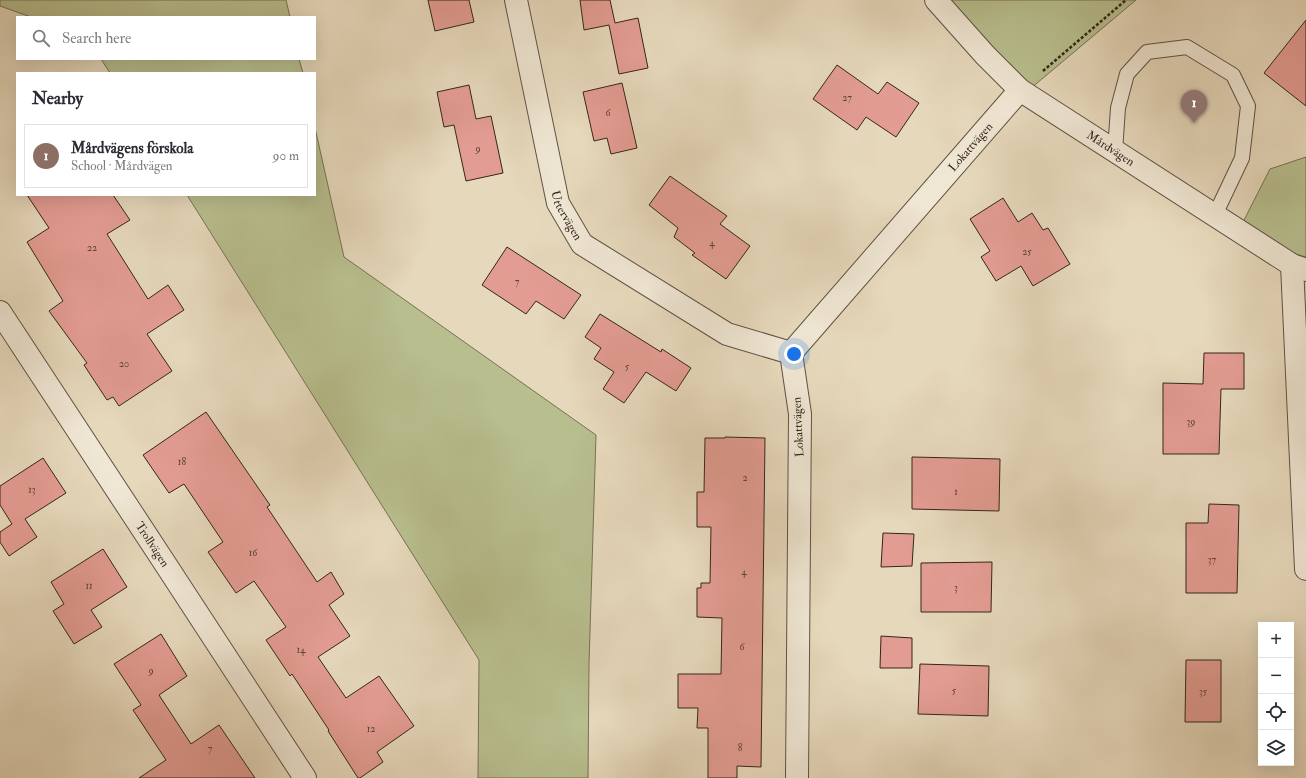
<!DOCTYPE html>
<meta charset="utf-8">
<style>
:root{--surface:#fff;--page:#f7f7f7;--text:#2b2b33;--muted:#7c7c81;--line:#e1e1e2;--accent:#b45309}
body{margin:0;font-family:"IM FELL Double Pica",serif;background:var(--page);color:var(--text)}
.controls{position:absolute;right:12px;bottom:12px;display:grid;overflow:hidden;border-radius:0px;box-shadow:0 4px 16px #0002}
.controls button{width:36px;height:36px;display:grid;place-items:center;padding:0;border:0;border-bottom:1px solid var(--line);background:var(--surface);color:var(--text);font:20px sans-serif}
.you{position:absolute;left:794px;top:354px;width:14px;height:14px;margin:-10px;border:3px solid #fff;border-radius:50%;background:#1a73e8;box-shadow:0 0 0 6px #1a73e833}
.badge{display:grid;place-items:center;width:26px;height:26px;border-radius:50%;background:var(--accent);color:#fff;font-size:13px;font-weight:700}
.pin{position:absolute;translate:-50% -33px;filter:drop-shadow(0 1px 2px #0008)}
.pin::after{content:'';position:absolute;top:21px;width:14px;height:12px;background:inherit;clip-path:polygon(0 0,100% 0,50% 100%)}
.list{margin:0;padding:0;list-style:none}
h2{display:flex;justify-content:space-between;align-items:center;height:52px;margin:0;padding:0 16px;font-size:17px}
h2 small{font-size:13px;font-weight:400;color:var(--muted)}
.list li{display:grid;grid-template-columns:26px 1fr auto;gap:12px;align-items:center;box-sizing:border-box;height:64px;margin:0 8px 8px;padding:0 8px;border:1px solid var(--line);border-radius:0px}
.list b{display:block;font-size:15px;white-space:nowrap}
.list p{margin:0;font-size:13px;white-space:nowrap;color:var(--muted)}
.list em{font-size:13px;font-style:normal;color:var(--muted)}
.icon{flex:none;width:22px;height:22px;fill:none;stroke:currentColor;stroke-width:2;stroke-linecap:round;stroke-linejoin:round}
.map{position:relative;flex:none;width:1306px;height:778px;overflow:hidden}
.search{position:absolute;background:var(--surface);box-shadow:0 4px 16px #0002;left:16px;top:16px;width:300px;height:44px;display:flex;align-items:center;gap:10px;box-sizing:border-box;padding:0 14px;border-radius:0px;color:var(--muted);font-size:15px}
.panel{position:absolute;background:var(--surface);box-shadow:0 4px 16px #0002;left:16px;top:72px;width:300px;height:124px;border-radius:0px}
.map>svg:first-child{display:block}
.green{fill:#b8be8e;stroke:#767256}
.building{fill:#e39c92;stroke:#33261d}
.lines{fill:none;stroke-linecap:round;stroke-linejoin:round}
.service-casing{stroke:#605244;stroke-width:16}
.minor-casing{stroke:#605244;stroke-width:24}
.path{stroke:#33261d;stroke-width:2.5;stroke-dasharray:3 2;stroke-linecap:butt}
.service{stroke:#efe6d3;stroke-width:14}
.minor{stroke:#efe6d3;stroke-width:22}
.labels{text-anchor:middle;stroke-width:3.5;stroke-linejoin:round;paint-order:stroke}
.number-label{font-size:10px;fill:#5f443a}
.street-label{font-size:12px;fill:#33261d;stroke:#efe6d3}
</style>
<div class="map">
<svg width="1306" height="778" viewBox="0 0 1306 778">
<rect width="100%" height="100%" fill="#e6d8bb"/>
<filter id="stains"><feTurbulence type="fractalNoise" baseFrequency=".005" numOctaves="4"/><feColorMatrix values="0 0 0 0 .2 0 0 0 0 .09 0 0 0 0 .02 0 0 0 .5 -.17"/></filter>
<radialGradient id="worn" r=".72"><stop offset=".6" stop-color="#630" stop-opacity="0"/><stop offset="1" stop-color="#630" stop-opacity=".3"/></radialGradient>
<g class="green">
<polygon points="0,0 286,0 290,17 31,17 0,6"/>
<polygon points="938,0 1136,0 1030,89"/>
<polygon points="101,59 299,59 303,73 110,73"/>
<polygon points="315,128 344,257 596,435 589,664 588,778 478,778 479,660 187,195 315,195"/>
<polygon points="1306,157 1306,257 1295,254 1241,226 1270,169"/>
</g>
<g class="building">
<polygon points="428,0 469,0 474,22 435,31"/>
<polygon points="580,0 610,0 615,23 638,18 648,68 619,74 609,25 584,30"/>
<polygon points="1306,20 1306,106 1264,73"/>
<polygon points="837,65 878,94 887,82 919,103 896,137 866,117 857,130 813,99"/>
<polygon points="622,83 637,148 611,154 607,138 594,141 583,92"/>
<polygon points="469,85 476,119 491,116 503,173 466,181 454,125 444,127 437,92"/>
<polygon points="670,176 727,216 720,224 750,246 726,279 692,255 695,253 674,237 678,228 649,205"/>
<polygon points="27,195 113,195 130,220 107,234 148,299 168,285 184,310 147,334 172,371 119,406 113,397 107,400 84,365 87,363 49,311 63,301 27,242 49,228"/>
<polygon points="1003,198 1018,222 1032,213 1043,230 1048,228 1070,264 1033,286 1021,266 996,281 981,257 990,251 970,219"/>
<polygon points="507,247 581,295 564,319 536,301 526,314 482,285"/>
<polygon points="600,314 661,352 662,349 691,368 676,391 646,372 624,403 603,389 614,372 594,359 601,348 585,337"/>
<polygon points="1204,353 1244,353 1244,389 1221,389 1219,454 1163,454 1163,383 1203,384"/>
<polygon points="206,412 270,505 267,507 317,582 331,572 344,594 329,605 350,636 318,657 346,698 379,676 414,726 377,752 383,762 360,778 358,778 328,731 329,730 292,674 290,676 266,640 286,627 254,581 236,593 208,552 223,542 184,484 169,493 143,455"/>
<polygon points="725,437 765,438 761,767 737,766 737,778 708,778 708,728 697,728 698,708 678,708 678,674 721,674 722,618 697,617 697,588 701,588 701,583 710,583 711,527 697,527 697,492 704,492 705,438 725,438"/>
<polygon points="912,457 1000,459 999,511 912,509"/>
<polygon points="43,458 66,493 25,519 37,537 9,556 0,542 0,532 12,524 0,505 0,486"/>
<polygon points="1209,504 1239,505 1237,593 1186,593 1186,523 1208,523"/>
<polygon points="883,533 914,534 912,566 881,567"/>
<polygon points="103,549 127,587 91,610 102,627 74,644 53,611 64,604 51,582"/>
<polygon points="992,562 991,612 921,612 921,563"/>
<polygon points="161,634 187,676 159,695 191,744 219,725 255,778 139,778 166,760 133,710 141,705 114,664"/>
<polygon points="881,636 912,638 912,668 880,668"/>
<polygon points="1186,660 1221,660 1221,722 1185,722"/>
<polygon points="920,664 989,666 988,716 918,714"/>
</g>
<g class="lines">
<g class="service-casing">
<polyline id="service" points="1115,151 1118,108 1127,74 1147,52 1187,47 1233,75 1248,106 1242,158 1215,215"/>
</g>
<g class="minor-casing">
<g id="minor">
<path id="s1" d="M516,0L558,203L582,244L727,334L791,353"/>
<path id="s2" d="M936,0L985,55L1020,90L1292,265L1306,270"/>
<polyline points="1292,265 1306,569"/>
<path id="s3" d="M0,312L166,565L305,778"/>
<path id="s4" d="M797,778L800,414L791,353L1020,90"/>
</g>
</g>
<polyline class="path" points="1043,71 1126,0"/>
<use href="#service" class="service"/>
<use href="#minor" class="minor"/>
</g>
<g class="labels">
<g class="number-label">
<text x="847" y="101">27</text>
<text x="608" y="116">6</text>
<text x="478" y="152">9</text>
<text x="712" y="246">4</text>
<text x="92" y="251">22</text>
<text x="1027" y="255">25</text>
<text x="517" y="285">7</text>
<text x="124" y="367">20</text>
<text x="627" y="370">5</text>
<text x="1191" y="425">39</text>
<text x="182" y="465">18</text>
<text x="745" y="481">2</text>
<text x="32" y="493">13</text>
<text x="956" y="495">1</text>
<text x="253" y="556">16</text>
<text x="1212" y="563">37</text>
<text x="744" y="575">4</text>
<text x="89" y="589">11</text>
<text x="956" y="591">3</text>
<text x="742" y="650">6</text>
<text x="301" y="653">14</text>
<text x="151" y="674">9</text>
<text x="954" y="694">5</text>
<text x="1203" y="695">35</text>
<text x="371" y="732">12</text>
<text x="740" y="751">8</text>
<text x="210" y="752">7</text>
</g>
<g class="street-label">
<text dy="4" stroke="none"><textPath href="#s4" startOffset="699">Lokattvägen</textPath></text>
<text dy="4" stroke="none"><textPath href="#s2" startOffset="231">Mårdvägen</textPath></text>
<text dy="4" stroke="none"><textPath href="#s1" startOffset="222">Uttervägen</textPath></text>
<text transform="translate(798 427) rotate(-93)" y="4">Lokattvägen</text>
<text dy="4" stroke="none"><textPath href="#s3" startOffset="278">Trollvägen</textPath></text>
</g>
</g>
<rect width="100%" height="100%" filter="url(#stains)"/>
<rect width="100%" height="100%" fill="url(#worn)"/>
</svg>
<div class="controls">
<button>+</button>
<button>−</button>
<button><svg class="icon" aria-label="locate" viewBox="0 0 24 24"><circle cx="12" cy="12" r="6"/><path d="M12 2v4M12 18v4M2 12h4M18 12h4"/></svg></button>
<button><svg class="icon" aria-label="layers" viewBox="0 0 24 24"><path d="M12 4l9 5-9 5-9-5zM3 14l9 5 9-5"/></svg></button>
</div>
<div class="you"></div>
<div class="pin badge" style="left:1194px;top:123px;background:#8d6e63">1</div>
<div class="search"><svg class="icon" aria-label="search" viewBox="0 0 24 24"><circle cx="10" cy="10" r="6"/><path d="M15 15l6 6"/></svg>Search here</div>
<section class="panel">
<h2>Nearby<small></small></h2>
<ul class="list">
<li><span class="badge" style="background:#8d6e63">1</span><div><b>Mårdvägens förskola</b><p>School · Mårdvägen</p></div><em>90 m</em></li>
</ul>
</section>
</div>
